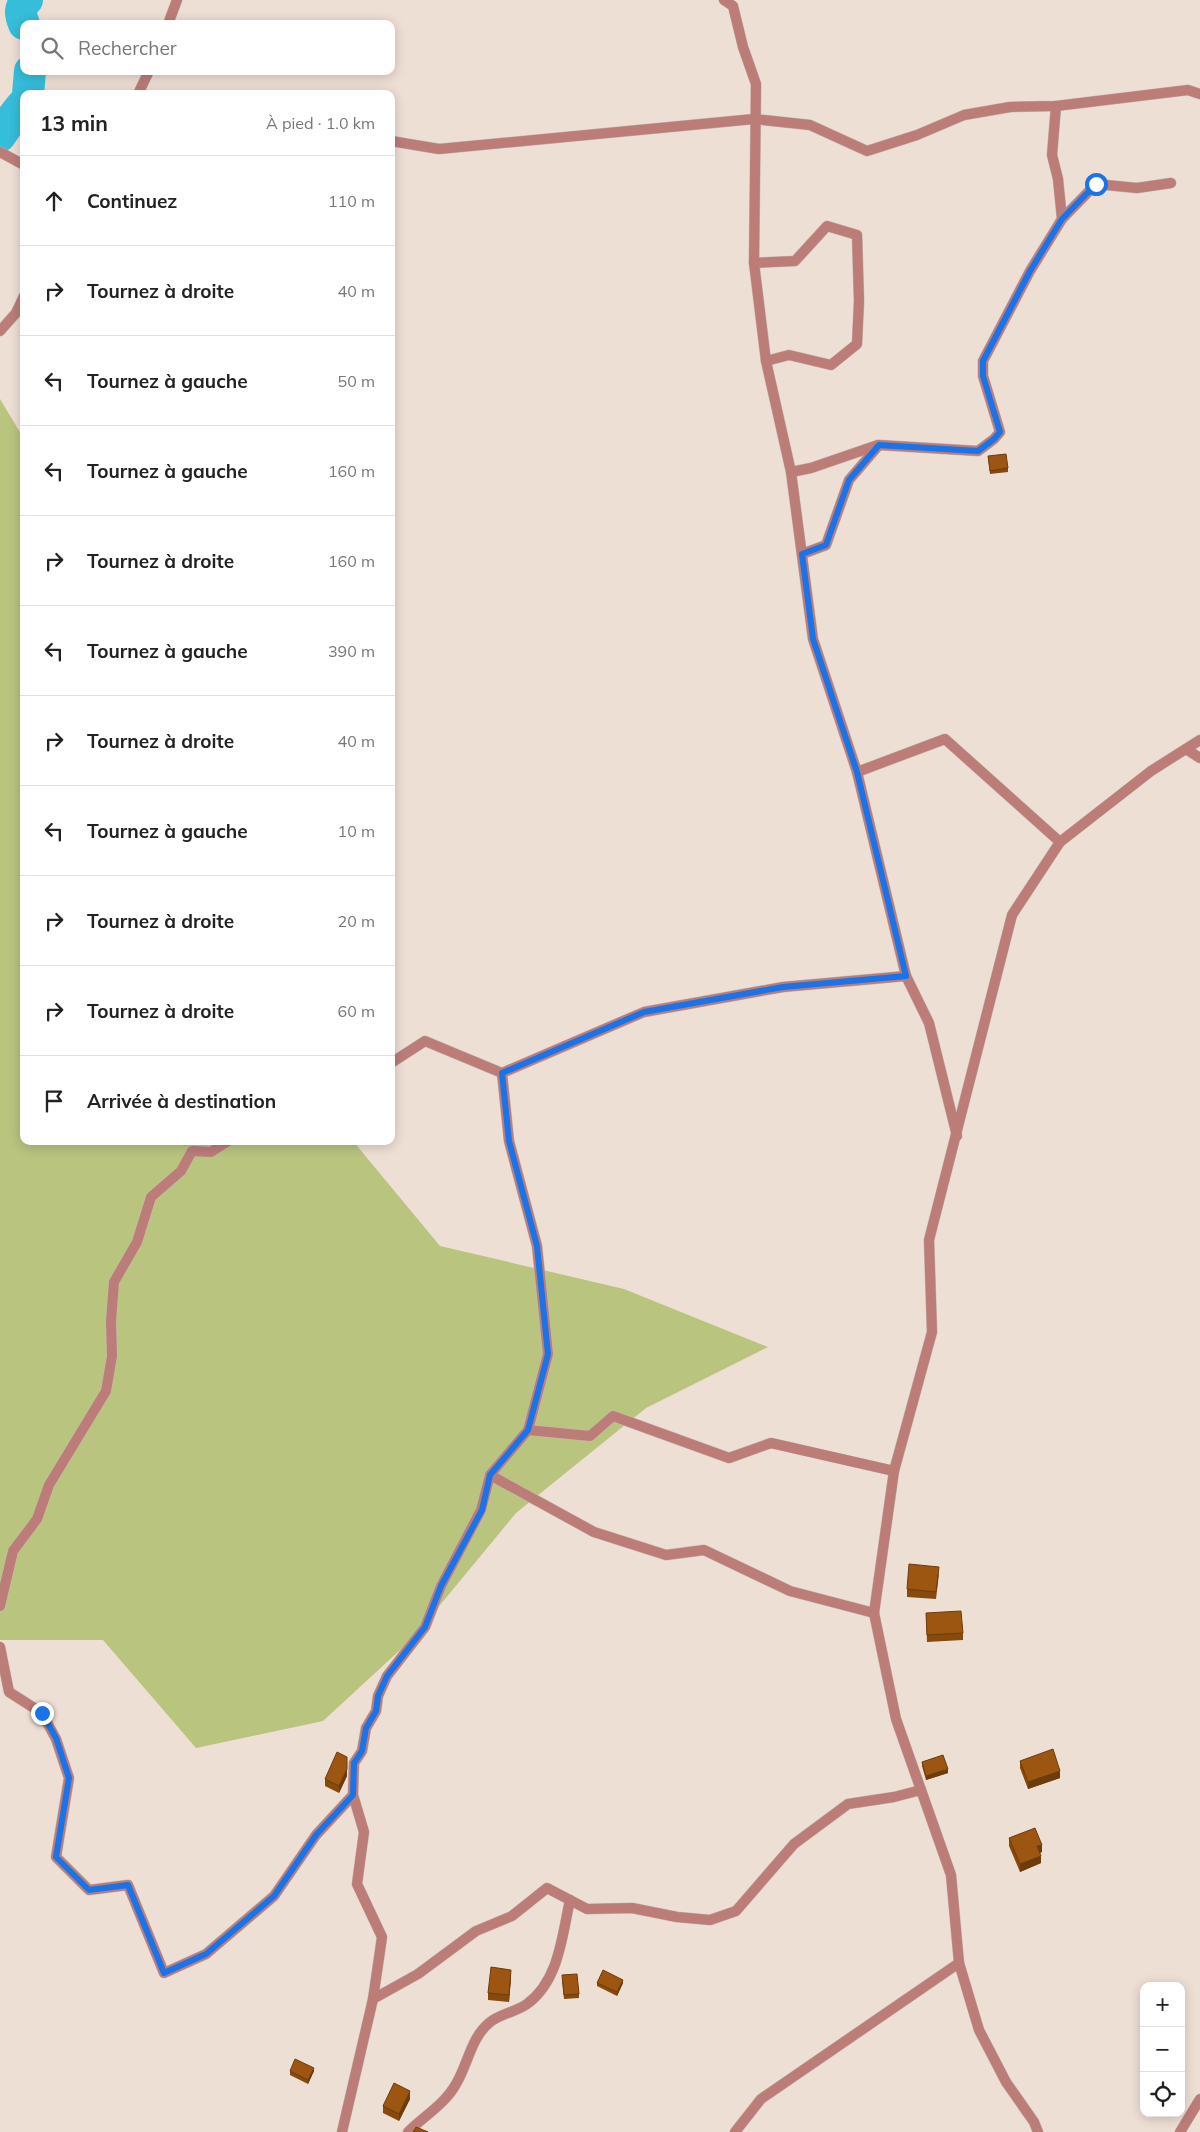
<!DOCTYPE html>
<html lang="fr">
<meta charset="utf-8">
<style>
:root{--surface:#fff;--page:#f6f6f6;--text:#222;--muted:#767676;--line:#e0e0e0}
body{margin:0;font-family:Mulish,sans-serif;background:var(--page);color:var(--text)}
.controls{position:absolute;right:15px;bottom:15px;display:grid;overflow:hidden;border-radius:10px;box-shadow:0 2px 12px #0003}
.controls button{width:45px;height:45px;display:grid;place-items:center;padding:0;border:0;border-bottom:1px solid var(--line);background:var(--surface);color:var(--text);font:25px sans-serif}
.stop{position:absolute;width:15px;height:15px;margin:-11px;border:4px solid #1a73e8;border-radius:50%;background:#fff}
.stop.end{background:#1a73e8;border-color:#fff;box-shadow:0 1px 5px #0008}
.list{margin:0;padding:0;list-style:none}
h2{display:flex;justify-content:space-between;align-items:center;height:65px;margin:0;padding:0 20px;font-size:21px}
h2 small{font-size:16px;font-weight:400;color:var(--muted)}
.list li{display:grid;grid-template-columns:32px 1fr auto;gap:15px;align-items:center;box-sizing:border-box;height:90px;padding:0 20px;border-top:1px solid var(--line)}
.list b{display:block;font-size:19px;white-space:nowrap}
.list em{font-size:16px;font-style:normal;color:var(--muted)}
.icon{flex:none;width:28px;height:28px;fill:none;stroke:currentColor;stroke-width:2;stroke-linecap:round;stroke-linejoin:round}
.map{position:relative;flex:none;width:1200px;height:2132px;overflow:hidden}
.search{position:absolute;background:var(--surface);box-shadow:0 2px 12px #0003;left:20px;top:20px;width:375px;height:55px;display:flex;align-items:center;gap:12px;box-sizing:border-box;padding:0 18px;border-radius:10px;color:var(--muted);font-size:19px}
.panel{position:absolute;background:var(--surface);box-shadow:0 2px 12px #0003;left:20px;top:90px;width:375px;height:1055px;border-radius:10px}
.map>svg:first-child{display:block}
.green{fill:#b9c47f}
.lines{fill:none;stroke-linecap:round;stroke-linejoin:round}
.river{stroke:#35bdd9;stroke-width:32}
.street-casing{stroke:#c7bab2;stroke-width:11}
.street{stroke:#bc7d79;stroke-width:10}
.wall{fill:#864a0f}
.shaded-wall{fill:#6d3c0d}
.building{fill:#9c5612;stroke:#6d3c0d}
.route{stroke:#1a73e8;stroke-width:6}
</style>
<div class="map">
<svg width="1200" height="2132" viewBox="0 0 1200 2132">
<rect width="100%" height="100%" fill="#eedfd5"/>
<polygon class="green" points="0,399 24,439 24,1141 353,1141 440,1246 624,1289 768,1347 646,1408 516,1513 412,1639 323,1721 196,1748 103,1640 0,1640"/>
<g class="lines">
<g class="river">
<path d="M24,24C20,14 19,8 27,0"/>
<polyline points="28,94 30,71"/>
<path d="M0,136C8,125 14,113 24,103"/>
</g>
<g class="street-casing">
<g id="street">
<polyline points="724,0 733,6 743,47 756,84 754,263 766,361 791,472 813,639 857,772 906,976 929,1023 957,1136"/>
<polyline points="168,24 177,0"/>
<polyline points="138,94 149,71"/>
<polyline points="1056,106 1052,155 1058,179 1062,219"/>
<polyline points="391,141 439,149 754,119 810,125 867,151 917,135 964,115 1010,107 1056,106 1188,90 1200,94"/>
<polyline points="0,152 24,165"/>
<polyline points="754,263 795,261 827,226 857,235 859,301 857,344 831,365 789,355 766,361"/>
<polyline points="0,331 16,313 24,296"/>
<polyline points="791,472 811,468 878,445"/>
<polyline points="802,554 826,545 849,480 879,445 978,451 994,439 1000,432 983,376 983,361 1030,271 1062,219 1096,184 1137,188 1171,183"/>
<polyline points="1186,749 1200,758"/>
<polyline points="857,772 945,739 1060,842"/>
<polyline points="391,1063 425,1041 502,1073"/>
<polyline points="528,1430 490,1475 594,1532 666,1555 704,1550 790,1591 874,1613"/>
<polyline points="894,1471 771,1443 729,1458 613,1416 590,1436 528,1430 548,1354 537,1246 509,1141 502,1073 644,1012 783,987 906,976"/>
<polyline points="0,1606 13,1551 37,1519 49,1485 106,1391 112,1356 111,1321 114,1282 137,1242 151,1197 181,1171 192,1151 211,1152 228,1141"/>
<polyline points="0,1647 9,1692 42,1713 56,1739 69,1778 56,1857 89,1890 128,1885 164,1973 206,1954 274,1896 316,1835 353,1795 354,1763 362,1751 366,1728 376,1711 378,1696 387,1676 425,1627 441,1586 481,1510 490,1475"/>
<polyline points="959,1963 979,2030 1006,2082 1034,2122 1038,2132"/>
<polyline points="373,1999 418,1974 476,1931 512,1916 547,1888 587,1909 632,1908 677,1917 710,1920 736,1911 794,1844 848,1804 894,1797 921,1790"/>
<polyline points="342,2132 373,1999 382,1937 357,1884 364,1832 353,1795"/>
<path d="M408,2132C424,2116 445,2104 456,2084C468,2064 471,2038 489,2023C499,2014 516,2012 527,2004C559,1981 562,1936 570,1900"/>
<polyline points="735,2132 761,2099 959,1963 951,1875 896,1719 874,1613 894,1471 932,1332 929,1240 1012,915 1060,842 1151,771 1200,740"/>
<polyline points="1180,2132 1200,2099"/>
</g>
</g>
<use href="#street" class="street"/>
</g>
<g class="wall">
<polygon points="988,456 1008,468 1008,472 990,474"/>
<polygon points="939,1574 936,1599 907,1597 907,1589"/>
<polygon points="926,1613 963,1633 963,1640 927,1642"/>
<polygon points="1020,1761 1060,1778 1028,1789 1020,1768"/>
<polygon points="922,1762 948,1773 926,1780 922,1766"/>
<polygon points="347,1776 339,1793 325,1786 325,1779"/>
<polygon points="1009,1838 1042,1852 1040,1853 1041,1863 1020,1872 1009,1846"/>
<polygon points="511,1977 509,2002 488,2000 488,1993"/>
<polygon points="562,1979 579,1994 579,1998 564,1999"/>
<polygon points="597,1983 623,1983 617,1996 597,1986"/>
<polygon points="290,2071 314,2071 308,2084 290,2075"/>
<polygon points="410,2099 399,2121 383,2113 383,2106"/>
</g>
<g class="shaded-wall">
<polygon points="347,1757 347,1776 339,1793 339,1786"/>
<polygon points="948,1769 948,1773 926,1780 926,1776"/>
<polygon points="1060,1771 1060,1778 1028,1789 1028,1782"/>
<polygon points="1042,1845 1042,1852 1037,1854 1037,1846"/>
<polygon points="1041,1856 1041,1863 1020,1872 1020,1864"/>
<polygon points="511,1970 511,1977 509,2002 509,1995"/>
<polygon points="623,1980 623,1983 617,1996 617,1992"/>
<polygon points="314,2068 314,2071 308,2084 308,2080"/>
<polygon points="410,2091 410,2099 399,2121 399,2114"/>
</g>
<g class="building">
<polygon points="1006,454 1008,468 990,471 988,456"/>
<polygon points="909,1564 939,1567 936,1592 907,1589"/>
<polygon points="961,1611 963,1633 927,1635 926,1613"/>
<polygon points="1053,1749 1060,1771 1028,1782 1020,1761"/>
<polygon points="337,1752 347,1757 347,1769 339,1786 325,1779"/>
<polygon points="943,1755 948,1769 926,1776 922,1762"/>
<polygon points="1035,1828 1042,1845 1037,1846 1041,1856 1020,1864 1009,1838"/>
<polygon points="491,1967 511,1970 509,1995 488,1993"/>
<polygon points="603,1970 623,1980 617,1992 597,1983"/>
<polygon points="577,1974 579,1994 564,1995 562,1975"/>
<polygon points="295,2059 314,2068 308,2080 290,2071"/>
<polygon points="394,2083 410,2091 399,2114 383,2106"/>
<polygon points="416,2127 428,2132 413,2132"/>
</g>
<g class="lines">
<polyline class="route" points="42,1713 56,1738 69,1778 56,1857 89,1890 128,1885 164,1973 206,1954 274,1896 316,1835 353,1795 354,1763 362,1751 366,1728 376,1711 378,1696 387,1676 425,1627 441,1586 482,1510 490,1475 528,1430 548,1354 537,1246 509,1141 502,1073 644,1012 783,987 906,976 857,772 813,639 802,554 826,545 849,480 879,445 978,451 994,439 1000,432 983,376 983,361 1030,271 1062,219 1096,184"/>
</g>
</svg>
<div class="controls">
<button>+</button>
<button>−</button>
<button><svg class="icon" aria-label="locate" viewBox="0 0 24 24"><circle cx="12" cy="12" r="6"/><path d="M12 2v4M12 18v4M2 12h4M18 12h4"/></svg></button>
</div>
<div class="stop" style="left:1096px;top:184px"></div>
<div class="stop end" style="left:42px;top:1713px"></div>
<div class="search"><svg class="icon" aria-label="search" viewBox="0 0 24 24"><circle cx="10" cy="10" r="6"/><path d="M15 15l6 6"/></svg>Rechercher</div>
<section class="panel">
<h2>13 min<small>À pied · 1.0 km</small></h2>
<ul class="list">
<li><svg class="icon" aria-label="ahead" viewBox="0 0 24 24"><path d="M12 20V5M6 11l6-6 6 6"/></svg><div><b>Continuez</b></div><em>110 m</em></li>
<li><svg class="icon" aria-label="right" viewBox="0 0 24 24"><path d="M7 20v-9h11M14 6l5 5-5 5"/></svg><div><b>Tournez à droite</b></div><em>40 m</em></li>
<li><svg class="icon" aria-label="left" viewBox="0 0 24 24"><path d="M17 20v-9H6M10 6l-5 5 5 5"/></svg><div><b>Tournez à gauche</b></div><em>50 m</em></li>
<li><svg class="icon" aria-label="left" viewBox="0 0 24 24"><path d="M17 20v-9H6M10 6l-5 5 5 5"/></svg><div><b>Tournez à gauche</b></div><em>160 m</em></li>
<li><svg class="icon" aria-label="right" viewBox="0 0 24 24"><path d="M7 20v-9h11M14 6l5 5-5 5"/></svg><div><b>Tournez à droite</b></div><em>160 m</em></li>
<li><svg class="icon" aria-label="left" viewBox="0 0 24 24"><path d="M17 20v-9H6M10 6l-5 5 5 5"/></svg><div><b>Tournez à gauche</b></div><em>390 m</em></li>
<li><svg class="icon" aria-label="right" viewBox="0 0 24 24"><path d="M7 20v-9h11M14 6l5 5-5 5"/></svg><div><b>Tournez à droite</b></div><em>40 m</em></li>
<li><svg class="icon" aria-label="left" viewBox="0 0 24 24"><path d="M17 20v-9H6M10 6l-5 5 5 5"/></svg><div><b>Tournez à gauche</b></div><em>10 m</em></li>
<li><svg class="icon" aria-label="right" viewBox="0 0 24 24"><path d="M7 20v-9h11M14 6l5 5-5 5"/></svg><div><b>Tournez à droite</b></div><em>20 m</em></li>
<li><svg class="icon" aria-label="right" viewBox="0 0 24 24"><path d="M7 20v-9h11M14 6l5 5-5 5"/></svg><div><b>Tournez à droite</b></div><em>60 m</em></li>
<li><svg class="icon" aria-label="arrive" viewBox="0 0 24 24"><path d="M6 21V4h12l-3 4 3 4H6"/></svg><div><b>Arrivée à destination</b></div></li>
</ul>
</section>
</div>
